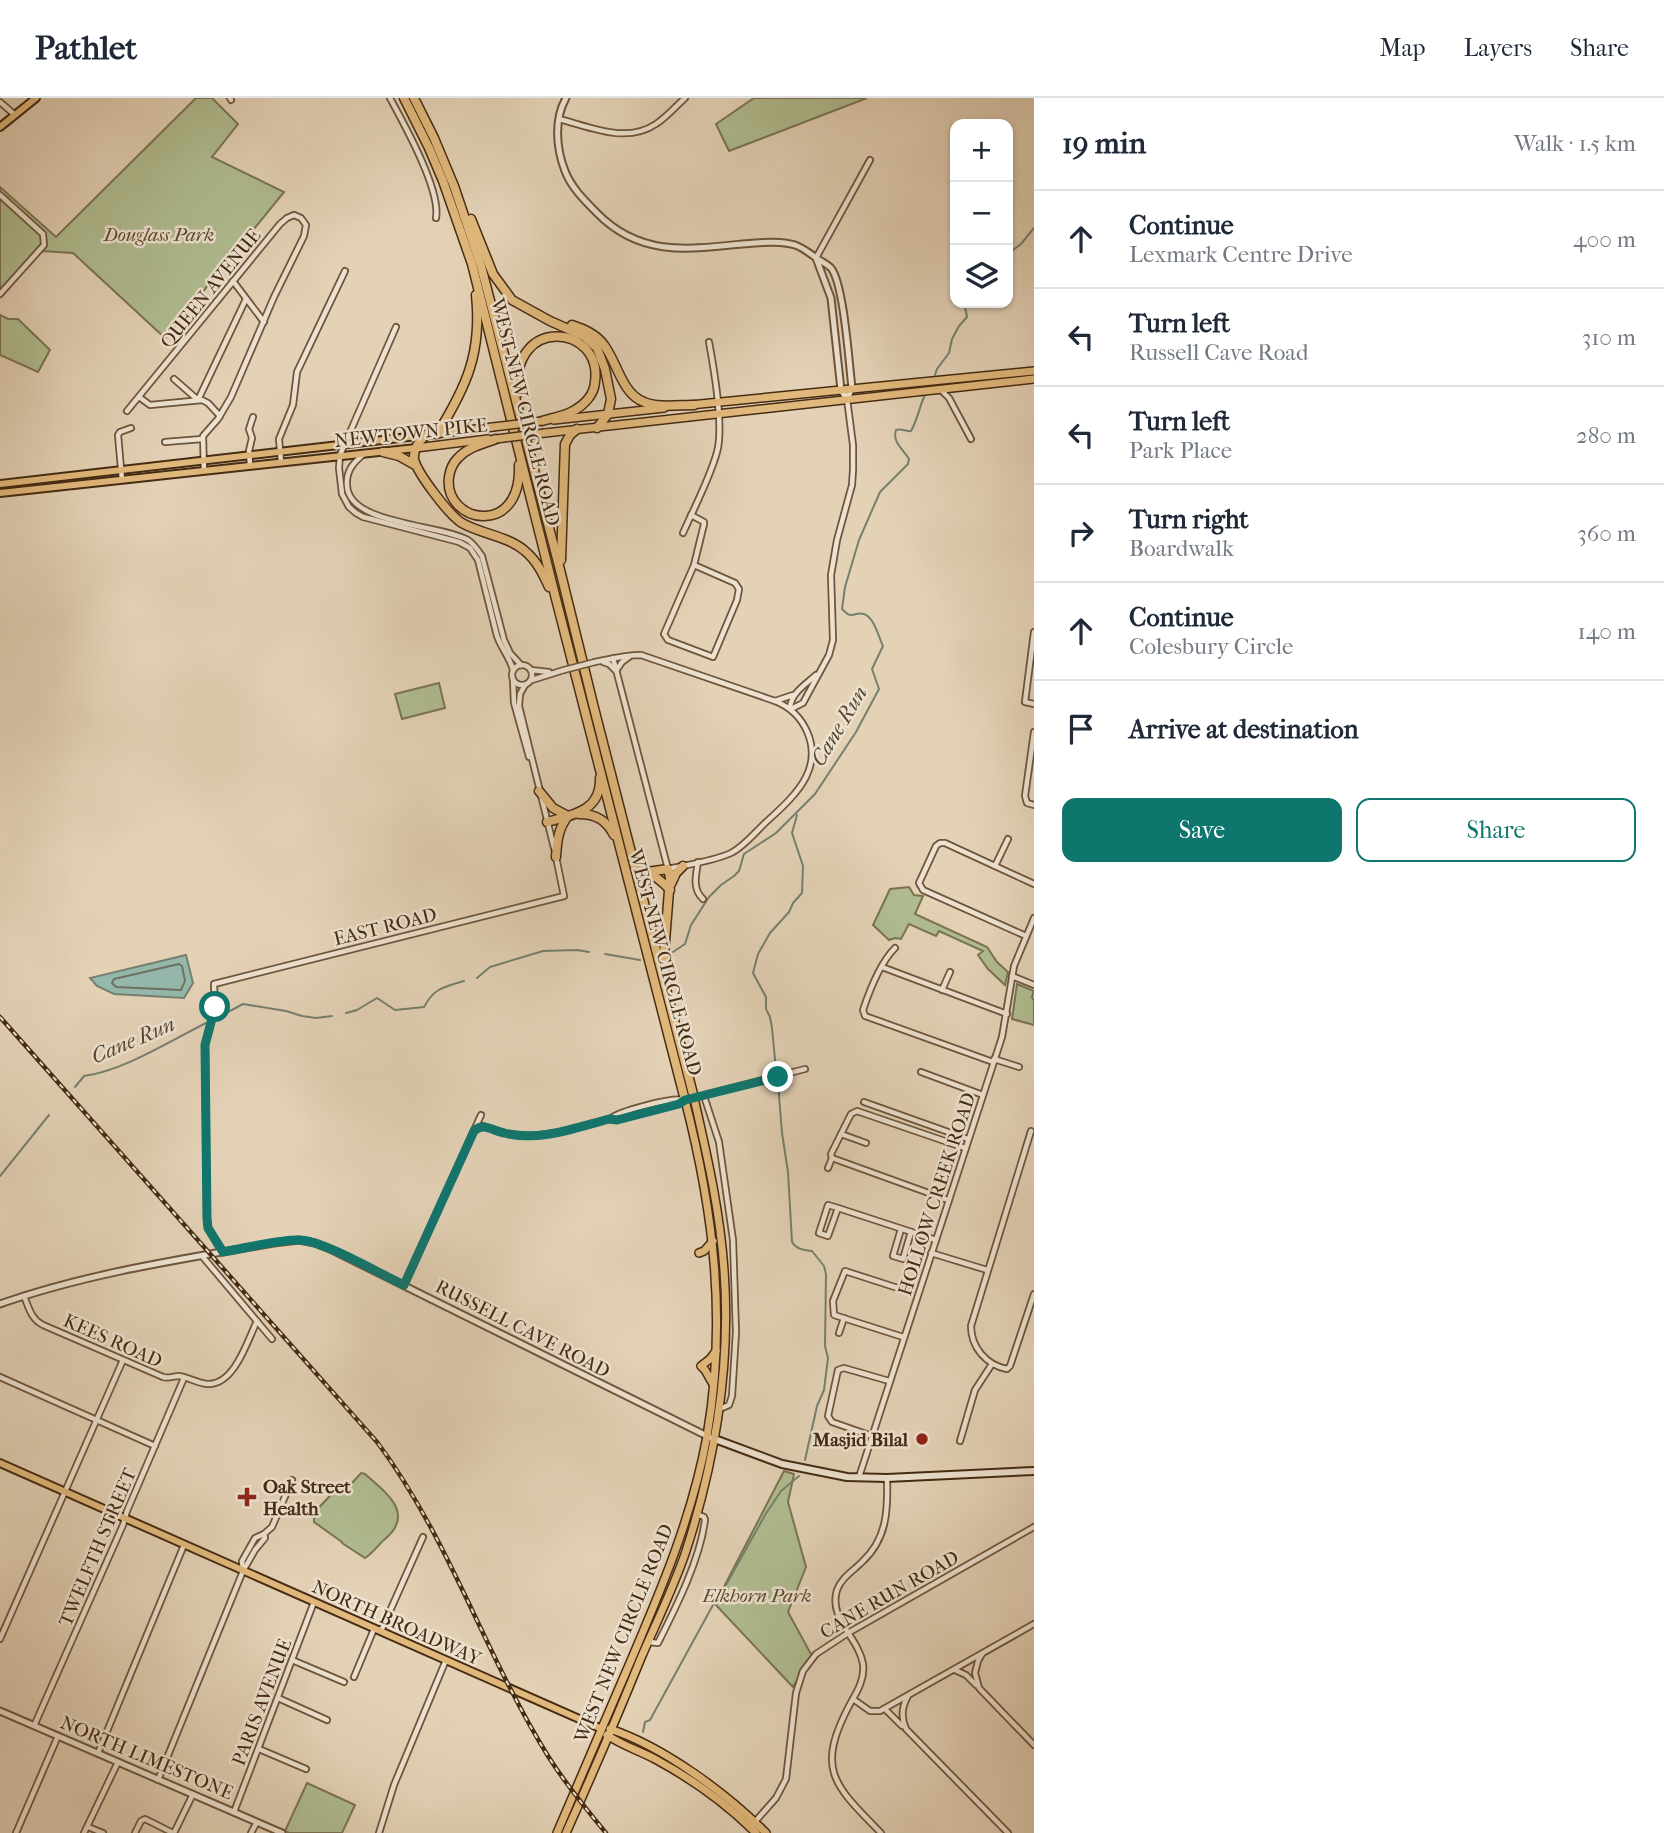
<!DOCTYPE html>
<meta charset="utf-8">
<style>
:root{--surface:#fff;--page:#f6f6f7;--text:#1f2937;--muted:#747a83;--line:#e0e1e3;--accent:#0f766e}
body{margin:0;font-family:"IM FELL French Canon",serif;background:var(--page);color:var(--text)}
.controls{position:absolute;right:21px;top:21px;display:grid;overflow:hidden;border-radius:14px;box-shadow:0 2px 5px #0004}
.controls button{width:63px;height:63px;display:grid;place-items:center;padding:0;border:0;border-bottom:2px solid var(--line);background:var(--surface);color:var(--text);font:35px sans-serif}
.stop{position:absolute;width:21px;height:21px;margin:-16px;border:5px solid #0f766e;border-radius:50%;background:#fff}
.stop.end{background:#0f766e;border-color:#fff;box-shadow:0 2px 7px #0008}
.list{margin:0;padding:0;list-style:none}
h2{display:flex;justify-content:space-between;align-items:center;height:91px;margin:0;padding:0 28px;font-size:30px}
h2 small{font-size:23px;font-weight:400;color:var(--muted)}
.list li{display:grid;grid-template-columns:46px 1fr auto;gap:21px;align-items:center;box-sizing:border-box;height:98px;padding:0 28px;border-top:2px solid var(--line)}
.list b{display:block;font-size:26px;white-space:nowrap}
.list p{margin:0;font-size:23px;white-space:nowrap;color:var(--muted)}
.list em{font-size:23px;font-style:normal;color:var(--muted)}
.actions{display:flex;gap:14px;padding:21px 28px}
.actions a{flex:1;padding:16px 0;border:2px solid var(--accent);border-radius:14px;text-align:center;font-size:24px;color:var(--accent)}
.actions .main{background:var(--accent);color:#fff}
.icon{flex:none;width:38px;height:38px;fill:none;stroke:currentColor;stroke-width:2;stroke-linecap:round;stroke-linejoin:round}
.map{position:relative;flex:none;width:1034px;height:1735px;overflow:hidden}
header{display:flex;align-items:center;gap:42px;box-sizing:border-box;height:98px;padding:0 35px;background:var(--surface);border-bottom:2px solid var(--line)}
header strong{font-size:33px}
nav{display:flex;gap:38px;margin-inline-start:auto;font-size:24px}
main{display:flex}
aside{flex:1;background:var(--surface)}
.map>svg:first-child{display:block}
.green{fill:#b0bd91;stroke:#7a7452;stroke-width:2}
.water{fill:#95b8ac;stroke:#75806f;stroke-width:2}
.lines{fill:none;stroke-linecap:round;stroke-linejoin:round}
.shore{stroke:#6d7260;stroke-width:2}
.stream{stroke:#75806f;stroke-width:2}
.minor-casing{stroke:#6d553c;stroke-width:8}
.tertiary-casing{stroke:#6d553c;stroke-width:9}
.secondary-casing{stroke:#452b13;stroke-width:10}
.primary-casing{stroke:#452b13;stroke-width:10}
.trunk-casing{stroke:#452b13;stroke-width:10}
.motorway-casing{stroke:#452b13;stroke-width:11}
.minor{stroke:#ede2d0;stroke-width:4.5}
.tertiary{stroke:#ede2d0;stroke-width:5}
.secondary{stroke:#ede2d0;stroke-width:6}
.primary{stroke:#e2b97c;stroke-width:6}
.trunk{stroke:#e2b97c;stroke-width:7}
.motorway{stroke:#e2b97c;stroke-width:8}
.rail-casing{stroke:#452b13;stroke-width:4.5}
.rail{stroke:#ede2d0;stroke-width:2;stroke-dasharray:5;stroke-linecap:butt}
.minor-bridge-casing{stroke:#6d553c;stroke-width:8;stroke-linecap:butt}
.trunk-bridge-casing{stroke:#452b13;stroke-width:10;stroke-linecap:butt}
.minor-bridge{stroke:#ede2d0;stroke-width:4.5}
.trunk-bridge{stroke:#e2b97c;stroke-width:7}
.route{stroke:#0f766e;stroke-width:9}
.poi-dot{fill:#8f2418;stroke:#ede2d0;stroke-width:2.5}
.labels{text-anchor:middle;stroke-width:5;stroke-linejoin:round;paint-order:stroke}
.park-label{font-size:19px;font-style:italic;fill:#5a482c;stroke:#ede2d0}
.street-label{font-size:19px;fill:#452b13;stroke:#ede2d0}
.poi-label{font-size:19px;font-weight:bold;fill:#452b13;stroke:#ede2d0;text-anchor:end}
.water-label{font-size:21px;font-style:italic;fill:#554732;stroke:#ede2d0}
</style>
<header>
<strong>Pathlet</strong>
<nav><a>Map</a><a>Layers</a><a>Share</a></nav>
</header>
<main>
<div class="map">
<svg width="1034" height="1735" viewBox="0 0 1034 1735">
<rect width="100%" height="100%" fill="#e4d2b7"/>
<filter id="stains"><feTurbulence type="fractalNoise" baseFrequency=".00286" numOctaves="4"/><feColorMatrix values="0 0 0 0 .2 0 0 0 0 .09 0 0 0 0 .02 0 0 0 .5 -.17"/></filter>
<radialGradient id="worn" r=".72"><stop offset=".6" stop-color="#630" stop-opacity="0"/><stop offset="1" stop-color="#630" stop-opacity=".3"/></radialGradient>
<g class="green">
<polygon points="196,0 212,0 238,26 212,59 284,94 165,240 73,155 42,153 0,196 0,89 56,139"/>
<polygon points="754,0 867,0 729,53 716,26"/>
<polygon points="0,217 8,221 18,221 50,252 38,274 0,257"/>
<polygon points="439,585 445,610 402,621 395,596"/>
<polygon points="909,789 914,797 923,798 915,816 987,849 997,864 1008,874 1005,887 988,871 978,857 983,853 939,833 936,838 909,826 901,841 895,840 889,842 873,827 890,791"/>
<polygon points="1017,886 1034,893 1032,899 1034,903 1034,927 1012,921"/>
<polygon points="784,1373 794,1376 788,1404 806,1469 788,1514 812,1558 793,1589 715,1506"/>
<path d="M361,1375L365,1376C385,1394 416,1415 385,1441C378,1447 373,1455 365,1460L342,1445V1444L314,1424V1415L339,1388L352,1385Z"/>
<polygon points="307,1685 355,1707 342,1735 289,1735 285,1733"/>
</g>
<polygon class="water" points="186,857 193,885 184,900 114,896 97,888 90,880"/>
<g class="lines">
<polygon class="shore" points="179,866 182,868 185,883 181,892 116,889 112,885 114,881"/>
<g class="stream">
<polyline points="1008,156 1021,146 1034,130"/>
<polyline points="935,277 937,271 949,255 952,241 959,228 967,219 965,209 968,205"/>
<path d="M673,854L685,846L691,827L709,799L721,787L734,778L739,773L744,756L776,735L815,696L856,634L879,591L872,571L883,548C879,540 874,519 864,516C854,513 853,523 842,511L845,489L859,442L880,394L908,366L909,361C903,351 892,344 896,332C902,330 906,334 911,333C918,321 919,309 925,297"/>
<polyline points="605,856 640,862"/>
<polyline points="477,880 490,869 543,853 577,852 589,854"/>
<path d="M346,915L357,912L377,900L395,912L424,909C434,890 444,889 464,883"/>
<polyline points="217,920 243,906 286,913 302,918 316,920 332,918"/>
<polyline points="776,972 772,930 770,919 766,911 766,899 753,875 758,856 770,835 789,814 793,805 802,795 803,768 792,735 797,717"/>
<path d="M778,985L782,1035L788,1074L792,1144C797,1152 804,1152 812,1153L824,1168L826,1176L825,1248L828,1260L824,1292L817,1308L805,1362"/>
<path d="M75,989L84,978C123,973 170,943 206,925"/>
<polyline points="0,1078 49,1017"/>
<polyline points="643,1634 645,1624 650,1622 713,1507 721,1496 765,1417 781,1393 799,1378"/>
</g>
<g class="minor-casing">
<g id="minor">
<polyline points="230,0 231,2"/>
<path d="M390,0C404,26 441,92 436,120"/>
<polyline points="0,4 15,17"/>
<path d="M559,21C591,29 626,46 656,26C667,19 675,9 685,0"/>
<polyline points="0,97 43,136 44,147 0,196"/>
<polyline points="816,160 870,62"/>
<polyline points="233,183 264,224"/>
<path d="M396,229L340,357L339,370L342,396L349,409L356,415L363,419L459,444L470,450L478,462L497,538C501,550 510,560 513,572"/>
<polyline points="174,281 198,302 246,201"/>
<polyline points="941,292 949,300 971,341"/>
<polyline points="139,299 150,307 202,302 208,305 220,318"/>
<polyline points="127,313 280,126 287,120 294,117 301,120 306,127 304,138 274,199 231,299 218,321 203,338 204,373"/>
<polyline points="165,344 202,341"/>
<path d="M365,355C354,364 346,372 347,387C348,427 440,426 468,442C474,446 478,452 482,458L504,542L510,555L521,567"/>
<polyline points="281,364 279,341 293,307 297,274 345,173"/>
<polyline points="250,367 249,353 252,340 249,331 253,319"/>
<polyline points="122,382 118,337 120,334 131,330"/>
<polyline points="691,417 704,424 704,426 694,467 664,536 668,542 713,559 737,502 739,491 735,485 694,467"/>
<path d="M683,435C694,410 710,380 717,354C724,329 714,271 709,244"/>
<polyline points="1034,534 1025,604 1034,606"/>
<path d="M595,564C610,561 625,557 641,557L775,603C805,615 821,649 806,679C797,697 778,713 763,727C753,737 743,749 731,755C714,763 686,767 668,771L613,560"/>
<polyline points="603,564 609,566 616,573 622,564 629,559"/>
<circle cx="522" cy="577" r="10"/>
<polyline points="531,572 549,574"/>
<polyline points="513,582 514,605 529,659"/>
<polyline points="532,582 564,572"/>
<polyline points="525,587 520,596 519,608 554,750"/>
<polyline points="775,603 793,597"/>
<path d="M790,610C791,595 805,587 816,577"/>
<polyline points="791,611 803,605 829,557 833,542 831,477 837,442 852,387 853,372 853,347 847,301"/>
<polyline points="1034,634 1025,698 1027,705 1034,707"/>
<path d="M698,764C696,777 692,791 703,801"/>
<polyline points="995,768 1008,741"/>
<polyline points="1026,838 923,792 919,785 936,748 940,745 945,745 1034,786"/>
<path d="M895,850C880,865 870,891 863,912L865,918L993,964"/>
<polyline points="882,869 1007,916"/>
<polyline points="1012,878 1034,887"/>
<polyline points="942,892 950,874"/>
<polyline points="994,961 1019,969"/>
<polyline points="921,974 983,997"/>
<polyline points="704,998 719,1044 733,1142 736,1234 732,1298 729,1307 722,1310 719,1309"/>
<polyline points="864,1004 968,1041"/>
<path d="M610,1021C619,1013 672,999 684,1002"/>
<polyline points="477,1030 483,1028 508,1036 532,1038 556,1035 609,1021 617,1022 679,1006 685,1002 805,971"/>
<path d="M1031,1033L971,1228C971,1249 986,1267 1007,1271L1010,1268L1034,1196"/>
<polyline points="841,1036 866,1045"/>
<polyline points="828,1070 832,1060"/>
<polyline points="948,1102 832,1060 831,1056 851,1016 857,1013 965,1050"/>
<polyline points="838,1110 828,1138 819,1135 828,1107 838,1110 936,1142"/>
<polyline points="901,1131 893,1158 903,1161 911,1134"/>
<polyline points="222,1154 208,1130 207,1121 205,947 215,909 214,886 564,798 556,759"/>
<polyline points="931,1155 987,1172"/>
<polyline points="202,1158 272,1241"/>
<polyline points="404,1187 481,1017"/>
<path d="M24,1198C29,1210 31,1221 43,1227L163,1279C169,1281 173,1278 179,1278C188,1279 197,1285 207,1286C234,1288 247,1244 257,1223"/>
<polyline points="839,1235 844,1220"/>
<polyline points="903,1239 834,1217 833,1203 845,1173 907,1193"/>
<polyline points="0,1279 155,1348"/>
<polyline points="872,1338 832,1324 828,1318 838,1272 844,1270 889,1283"/>
<polyline points="960,1343 975,1292 992,1266"/>
<polyline points="859,1379 1002,939 1014,868 1034,820"/>
<polyline points="243,1472 242,1463 255,1440 264,1436 272,1429 292,1382"/>
<polyline points="381,1533 423,1439"/>
<polyline points="0,1541 123,1262"/>
<path d="M649,1544L658,1545C676,1509 700,1462 705,1422L704,1419L697,1416"/>
<polyline points="982,1556 978,1563 975,1575 979,1590 1034,1647"/>
<polyline points="292,1562 344,1584"/>
<polyline points="955,1572 966,1577 976,1587"/>
<polyline points="354,1579 374,1531"/>
<path d="M908,1598C902,1608 901,1620 906,1631L1008,1735"/>
<polyline points="278,1600 327,1622"/>
<polyline points="853,1601 870,1613 880,1613 1034,1526"/>
<polyline points="885,1611 902,1628"/>
<polyline points="34,1628 123,1427 127,1413 184,1280"/>
<polyline points="259,1651 306,1671"/>
<polyline points="98,1655 184,1447"/>
<polyline points="158,1682 243,1473 255,1452 265,1440 264,1436"/>
<polyline points="234,1714 314,1504"/>
<polyline points="753,1726 776,1700 786,1681 796,1595 803,1573 816,1556 848,1535 1034,1429"/>
<polyline points="88,1729 103,1735"/>
<polyline points="16,1735 58,1638"/>
<polyline points="84,1735 118,1664"/>
<polyline points="135,1735 141,1723 145,1721 173,1735"/>
<polyline points="174,1735 193,1696"/>
<polyline points="251,1735 257,1724"/>
<polyline points="379,1735 394,1687 446,1562"/>
<path d="M881,1735C834,1687 815,1672 850,1606C857,1594 865,1581 863,1566C859,1540 828,1521 837,1492C841,1480 853,1473 862,1464C887,1441 888,1413 887,1380"/>
</g>
</g>
<g class="tertiary-casing">
<g id="tertiary">
<path d="M566,0C554,21 556,50 565,73C571,89 584,102 597,115C639,158 686,152 742,146C759,145 778,142 795,147C804,150 810,156 818,161C822,164 827,166 831,170C844,186 849,266 852,290L847,301L841,292L831,200L816,160"/>
<path d="M0,1206C88,1175 182,1161 274,1145L299,1142L315,1145L330,1151L707,1338"/>
<polyline points="0,1613 282,1735"/>
</g>
</g>
<g class="secondary-casing">
<polyline id="secondary" points="712,1340 782,1366 847,1379 887,1380 1034,1373"/>
</g>
<g class="primary-casing">
<g id="primary">
<polyline points="0,29 36,0"/>
<polyline points="0,386 426,337"/>
<polyline points="0,395 416,350"/>
<polyline points="0,1365 602,1631"/>
</g>
</g>
<g class="trunk-casing">
<g id="trunk">
<polyline points="690,307 1034,273"/>
<polyline points="554,322 664,310"/>
<polyline points="545,335 1034,281"/>
<polyline points="426,337 493,329"/>
<polyline points="416,350 488,341"/>
<polyline points="699,1155 704,1153 713,1143"/>
<polyline points="713,1286 705,1272 701,1268 710,1261 716,1253"/>
<path d="M610,1631C664,1649 726,1695 766,1735"/>
<path d="M607,1637C621,1647 640,1653 655,1661C692,1681 727,1706 756,1735"/>
<path d="M557,1735C580,1681 603,1627 626,1574C659,1497 692,1421 707,1338C727,1222 714,1115 685,1002"/>
<path d="M566,1735C592,1677 617,1619 641,1560C656,1525 674,1489 686,1453C715,1363 731,1267 724,1172C720,1113 707,1057 694,1000"/>
</g>
</g>
<g class="motorway-casing">
<g id="motorway">
<polyline points="404,0 429,50 443,83 472,166 556,501 685,1002"/>
<polyline points="414,0 434,40 454,88 481,168 560,472 594,610 694,1000"/>
<polyline points="471,121 493,176 512,202 550,223 584,238 597,250 605,271 611,301 608,316 597,330"/>
<path d="M572,227C584,231 596,236 604,247C617,264 622,296 644,304C659,310 678,307 694,307"/>
<path d="M518,295C510,217 603,226 595,284C594,297 584,307 573,313C564,318 552,320 542,323"/>
<path d="M437,336C467,288 482,254 476,197"/>
<path d="M426,337C419,343 413,351 414,361C417,375 449,417 462,425C481,436 508,438 525,453C537,463 543,476 549,489"/>
<path d="M496,341C483,346 468,349 458,360C453,365 450,372 449,379C443,425 522,441 519,367"/>
<polyline points="383,354 399,358 415,367"/>
<polyline points="561,462 565,346 570,337 577,331"/>
<path d="M539,693L553,710L568,718C558,731 557,743 556,759"/>
<path d="M579,716C596,716 606,722 614,737"/>
<path d="M547,724C573,717 601,713 600,680"/>
<path d="M634,760C644,774 660,779 670,792"/>
<polyline points="647,774 668,771 670,780 664,856 665,870"/>
<polyline points="671,786 676,775 683,768"/>
</g>
</g>
<use href="#minor" class="minor"/>
<use href="#tertiary" class="tertiary"/>
<use href="#secondary" class="secondary"/>
<use href="#primary" class="primary"/>
<use href="#trunk" class="trunk"/>
<use href="#motorway" class="motorway"/>
<g class="rail-casing">
<path id="rail" d="M0,919L377,1344C449,1440 485,1557 548,1658C565,1685 586,1711 606,1735"/>
</g>
<use href="#rail" class="rail"/>
<g class="minor-bridge-casing">
<polyline id="minor-bridge" points="564,572 595,564"/>
</g>
<g class="trunk-bridge-casing">
<g id="trunk-bridge">
<polyline points="493,329 542,323"/>
<polyline points="496,341 545,335"/>
</g>
</g>
<use href="#minor-bridge" class="minor-bridge"/>
<use href="#trunk-bridge" class="trunk-bridge"/>
</g>
<g class="lines">
<path class="route" d="M215,909L205,947L207,1121L208,1130L223,1154C247,1150 274,1142 299,1142C323,1142 380,1176 404,1187L474,1033C483,1024 493,1033 504,1035C539,1044 575,1030 609,1021L617,1022L679,1006L685,1002L778,979"/>
</g>
<g class="poi-dot">
<circle cx="922" cy="1341" r="7"/>
<path d="M243.5 1388.5h7v7h7v7h-7v7h-7v-7h-7v-7h7z"/>
</g>
<g class="labels">
<g class="park-label">
<text x="159" y="143">Douglass Park</text>
<text x="757" y="1504">Elkhorn Park</text>
</g>
<g class="street-label">
<text transform="translate(210 190) rotate(-51)" y="7">QUEEN AVENUE</text>
<text transform="translate(526 314) rotate(76)" y="7">WEST NEW CIRCLE ROAD</text>
<text transform="translate(411 334) rotate(-6)" y="7">NEWTOWN PIKE</text>
<text transform="translate(385 828) rotate(-14)" y="7">EAST ROAD</text>
<text transform="translate(666 864) rotate(75)" y="7">WEST NEW CIRCLE ROAD</text>
<text transform="translate(936 1096) rotate(-72)" y="7">HOLLOW CREEK ROAD</text>
<text transform="translate(523 1230) rotate(27)" y="7">RUSSELL CAVE ROAD</text>
<text transform="translate(113 1242) rotate(24)" y="7">KEES ROAD</text>
<text transform="translate(97 1449) rotate(-67)" y="7">TWELFTH STREET</text>
<text transform="translate(889 1496) rotate(-30)" y="7">CANE RUN ROAD</text>
<text transform="translate(397 1524) rotate(24)" y="7">NORTH BROADWAY</text>
<text transform="translate(623 1535) rotate(-68)" y="7">WEST NEW CIRCLE ROAD</text>
<text transform="translate(261 1604) rotate(-69)" y="7">PARIS AVENUE</text>
<text transform="translate(147 1659) rotate(23)" y="7">NORTH LIMESTONE</text>
</g>
<g class="poi-label">
<text x="908" y="1348">Masjid Bilal</text>
<text x="263" y="1395" text-anchor="start">Oak Street<tspan x="263" dy="22">Health</tspan></text>
</g>
<g class="water-label">
<text transform="translate(839 628) rotate(-59)" y="7">Cane Run</text>
<text transform="translate(133 942) rotate(-23)" y="7">Cane Run</text>
</g>
</g>
<rect width="100%" height="100%" filter="url(#stains)"/>
<rect width="100%" height="100%" fill="url(#worn)"/>
</svg>
<div class="controls">
<button>+</button>
<button>−</button>
<button><svg class="icon" aria-label="layers" viewBox="0 0 24 24"><path d="M12 4l9 5-9 5-9-5zM3 14l9 5 9-5"/></svg></button>
</div>
<div class="stop" style="left:215px;top:909px"></div>
<div class="stop end" style="left:778px;top:979px"></div>
</div>
<aside>
<h2>19 min<small>Walk · 1.5 km</small></h2>
<ul class="list">
<li><svg class="icon" aria-label="ahead" viewBox="0 0 24 24"><path d="M12 20V5M6 11l6-6 6 6"/></svg><div><b>Continue</b><p>Lexmark Centre Drive</p></div><em>400 m</em></li>
<li><svg class="icon" aria-label="left" viewBox="0 0 24 24"><path d="M17 20v-9H6M10 6l-5 5 5 5"/></svg><div><b>Turn left</b><p>Russell Cave Road</p></div><em>310 m</em></li>
<li><svg class="icon" aria-label="left" viewBox="0 0 24 24"><path d="M17 20v-9H6M10 6l-5 5 5 5"/></svg><div><b>Turn left</b><p>Park Place</p></div><em>280 m</em></li>
<li><svg class="icon" aria-label="right" viewBox="0 0 24 24"><path d="M7 20v-9h11M14 6l5 5-5 5"/></svg><div><b>Turn right</b><p>Boardwalk</p></div><em>360 m</em></li>
<li><svg class="icon" aria-label="ahead" viewBox="0 0 24 24"><path d="M12 20V5M6 11l6-6 6 6"/></svg><div><b>Continue</b><p>Colesbury Circle</p></div><em>140 m</em></li>
<li><svg class="icon" aria-label="arrive" viewBox="0 0 24 24"><path d="M6 21V4h12l-3 4 3 4H6"/></svg><div><b>Arrive at destination</b></div></li>
</ul>
<div class="actions"><a class="main">Save</a><a>Share</a></div>
</aside>
</main>
